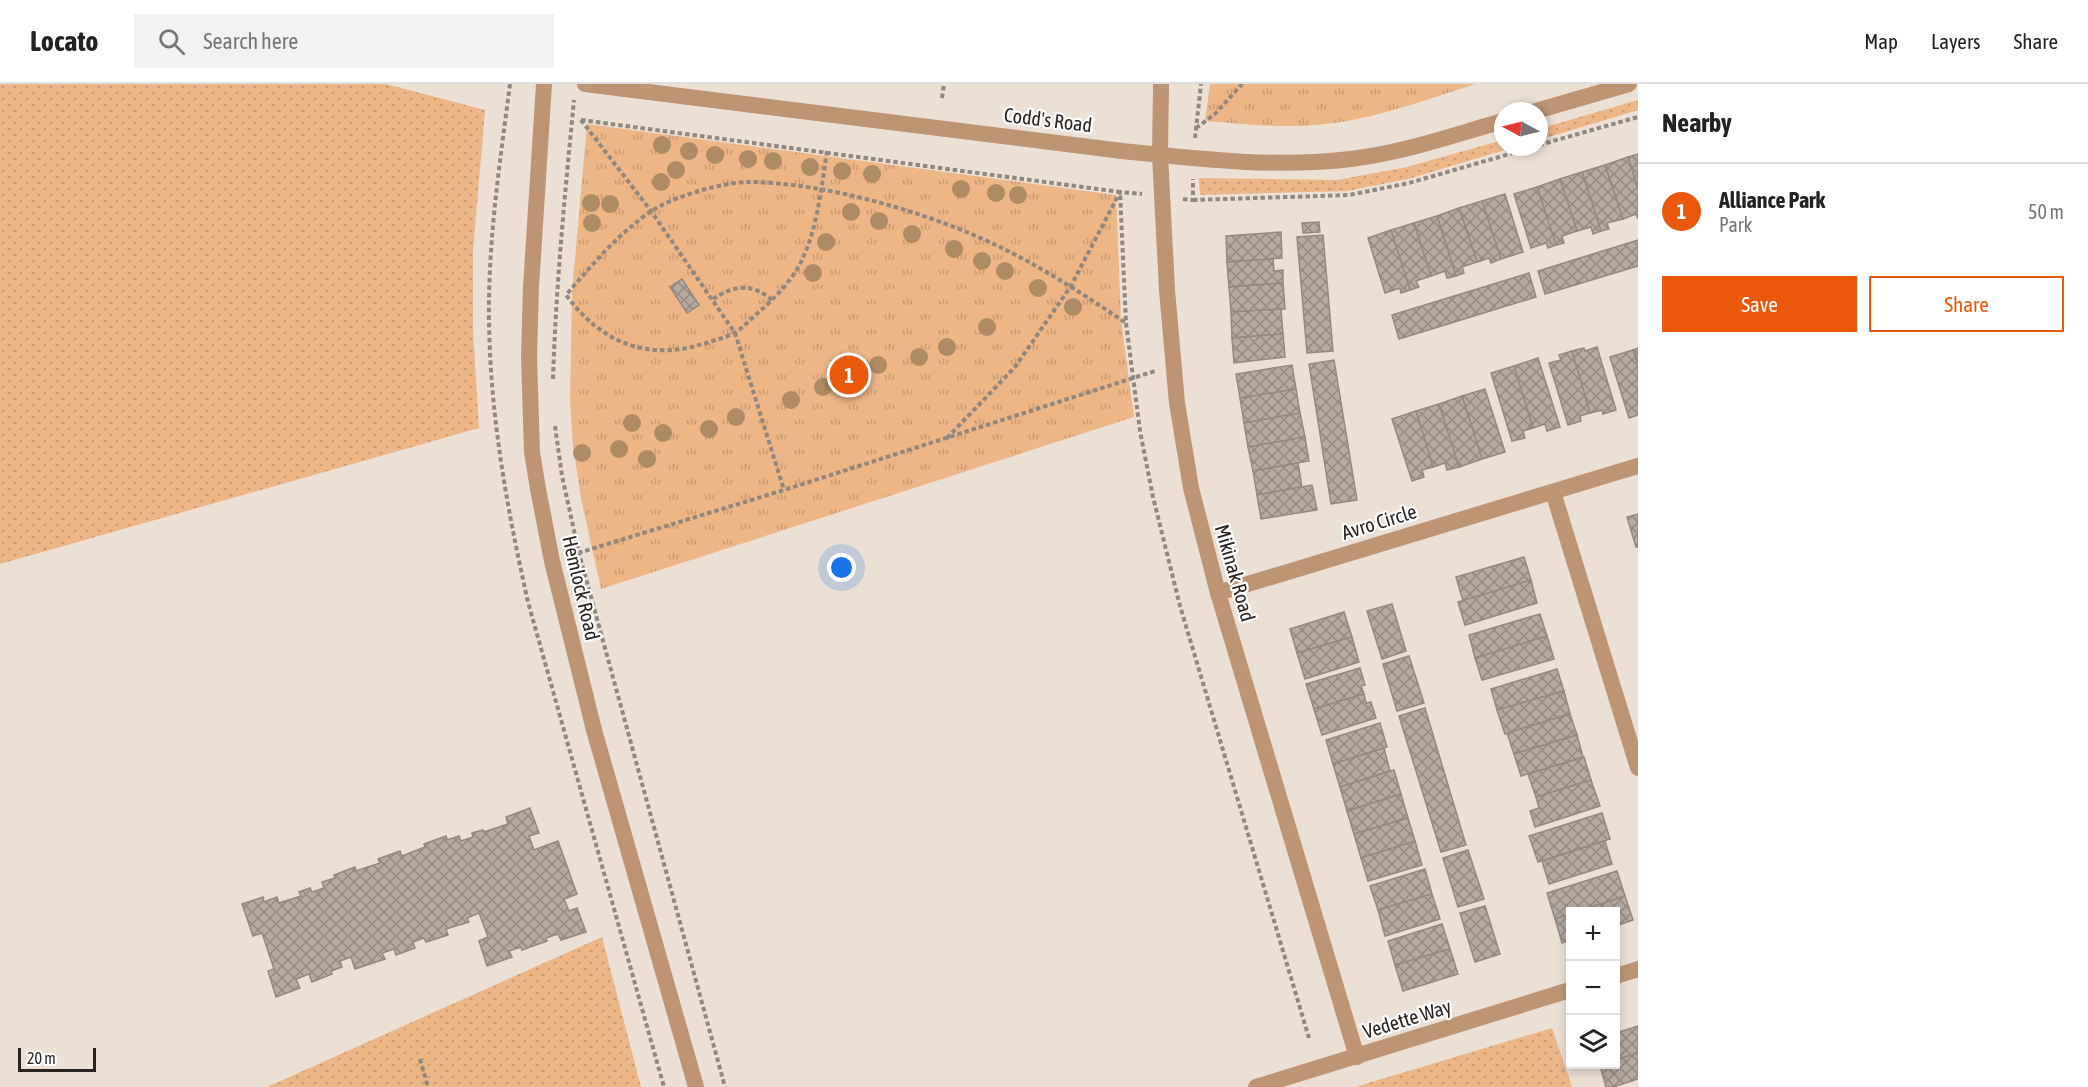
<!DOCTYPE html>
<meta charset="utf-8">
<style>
:root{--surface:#fff;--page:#f2f2f2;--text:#222;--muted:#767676;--line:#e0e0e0;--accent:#ea580c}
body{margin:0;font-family:"Asap Condensed",sans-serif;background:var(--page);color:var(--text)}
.controls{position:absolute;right:18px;bottom:18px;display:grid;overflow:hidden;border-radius:0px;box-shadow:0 3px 9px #0003}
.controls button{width:54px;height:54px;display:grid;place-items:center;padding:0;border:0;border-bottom:2px solid var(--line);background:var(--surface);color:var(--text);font:30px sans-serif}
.compass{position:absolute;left:1494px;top:18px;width:54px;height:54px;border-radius:50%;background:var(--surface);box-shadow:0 3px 9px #0003;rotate:277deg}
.scale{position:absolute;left:18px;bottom:15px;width:78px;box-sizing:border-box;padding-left:6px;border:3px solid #28231f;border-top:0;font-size:16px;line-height:21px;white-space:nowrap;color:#28231f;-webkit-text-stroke:4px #fff;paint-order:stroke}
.you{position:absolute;left:842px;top:484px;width:21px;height:21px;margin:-15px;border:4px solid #fff;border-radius:50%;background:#1a73e8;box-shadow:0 0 0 9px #1a73e833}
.badge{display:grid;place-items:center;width:39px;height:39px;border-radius:50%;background:var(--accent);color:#fff;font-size:20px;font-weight:700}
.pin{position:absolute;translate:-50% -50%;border:3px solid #fff;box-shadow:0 2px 6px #0006}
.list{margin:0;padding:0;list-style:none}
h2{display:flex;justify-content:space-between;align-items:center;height:78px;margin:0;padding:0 24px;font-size:26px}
h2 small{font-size:20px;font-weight:400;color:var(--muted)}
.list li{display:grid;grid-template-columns:39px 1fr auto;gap:18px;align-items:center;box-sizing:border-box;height:96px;padding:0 24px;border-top:2px solid var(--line)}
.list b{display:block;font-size:22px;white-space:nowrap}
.list p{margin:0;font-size:20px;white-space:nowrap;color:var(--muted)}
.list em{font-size:20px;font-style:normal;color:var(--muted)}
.actions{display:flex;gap:12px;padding:18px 24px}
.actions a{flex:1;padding:14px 0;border:2px solid var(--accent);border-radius:0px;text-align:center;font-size:21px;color:var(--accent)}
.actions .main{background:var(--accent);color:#fff}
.icon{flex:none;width:33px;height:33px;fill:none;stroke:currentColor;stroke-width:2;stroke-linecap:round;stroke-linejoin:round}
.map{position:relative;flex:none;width:1638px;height:1003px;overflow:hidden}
header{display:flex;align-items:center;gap:36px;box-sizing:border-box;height:84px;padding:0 30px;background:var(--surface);border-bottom:2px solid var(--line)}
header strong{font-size:28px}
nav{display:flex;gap:33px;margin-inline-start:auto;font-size:21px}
.search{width:420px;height:54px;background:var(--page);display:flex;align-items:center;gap:15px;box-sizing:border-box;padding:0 21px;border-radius:0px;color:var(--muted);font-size:22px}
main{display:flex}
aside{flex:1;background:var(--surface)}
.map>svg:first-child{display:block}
.grass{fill:url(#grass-dots)}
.park{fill:url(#park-tufts)}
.building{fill:url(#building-cross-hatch);stroke:#95887e;stroke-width:1.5}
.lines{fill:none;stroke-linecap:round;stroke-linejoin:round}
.path{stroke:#90877f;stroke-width:4;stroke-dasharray:4.5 3;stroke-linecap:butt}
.minor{stroke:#be9572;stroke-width:16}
.tertiary{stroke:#be9572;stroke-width:16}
.tree{fill:#ad8b64}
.labels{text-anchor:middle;stroke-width:4.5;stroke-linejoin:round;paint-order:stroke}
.street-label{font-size:20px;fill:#28231f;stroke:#fff}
</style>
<header>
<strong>Locato</strong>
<div class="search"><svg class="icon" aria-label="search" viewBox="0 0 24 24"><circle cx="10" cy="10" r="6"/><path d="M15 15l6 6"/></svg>Search here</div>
<nav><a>Map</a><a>Layers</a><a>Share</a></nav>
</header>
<main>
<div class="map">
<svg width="1638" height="1003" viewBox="0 0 1638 1003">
<defs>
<pattern id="grass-dots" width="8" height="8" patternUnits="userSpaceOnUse" patternTransform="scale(1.5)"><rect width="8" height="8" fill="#ecb687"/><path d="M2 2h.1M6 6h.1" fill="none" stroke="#ca9c74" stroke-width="1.8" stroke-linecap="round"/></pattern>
<pattern id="park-tufts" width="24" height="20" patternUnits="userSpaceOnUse" patternTransform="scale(1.5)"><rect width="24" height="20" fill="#ecb687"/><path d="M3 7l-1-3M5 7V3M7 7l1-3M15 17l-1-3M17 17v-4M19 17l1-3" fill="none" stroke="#ca9c74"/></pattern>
<pattern id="building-cross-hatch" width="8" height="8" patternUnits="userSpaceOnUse" patternTransform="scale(1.5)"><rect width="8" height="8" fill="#b6a99f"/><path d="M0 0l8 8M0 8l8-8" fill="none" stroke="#948981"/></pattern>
</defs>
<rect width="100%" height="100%" fill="#ecdfd4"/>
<g class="grass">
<polygon points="0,0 386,0 485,26 473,167 473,247 479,344 0,480"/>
<polygon points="1638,16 1638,26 1539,56 1539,45"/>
<polygon points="1503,56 1503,63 1515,63 1408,95 1347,107 1200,111 1199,94 1337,96 1407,83"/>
<polygon points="602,853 641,1003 267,1003"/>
<polygon points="1552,944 1572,1003 1355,1003"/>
</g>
<g class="park">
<path d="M1210,0H1476C1427,15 1376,35 1325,40C1285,45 1245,40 1205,37Z"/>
<polygon points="587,40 1116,111 1121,236 1134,333 601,505 581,414 573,362 570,316 572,209"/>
</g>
<g class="building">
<polygon points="1638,70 1638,105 1628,73"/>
<polygon points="1628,73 1638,105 1638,135 1636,130 1623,135 1605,81"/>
<polygon points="1605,81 1623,135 1607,139 1609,145 1601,147 1582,88"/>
<polygon points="1582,88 1601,147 1593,150 1591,143 1577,147 1560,95"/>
<polygon points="1560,95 1577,147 1562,152 1564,159 1556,161 1537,103"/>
<polygon points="1537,103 1556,161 1548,164 1546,159 1531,164 1514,110"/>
<polygon points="1505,110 1523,168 1501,175 1482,117"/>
<polygon points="1482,117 1501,175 1491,179 1489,174 1477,178 1459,124"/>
<polygon points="1459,124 1477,178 1462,183 1464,189 1456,192 1437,132"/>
<polygon points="1437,132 1456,192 1447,194 1445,187 1431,192 1414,139"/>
<polygon points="1319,138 1320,148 1303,149 1302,139"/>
<polygon points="1414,139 1431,192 1416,197 1419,203 1410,206 1391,146"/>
<polygon points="1391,146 1410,206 1401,209 1400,204 1385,209 1368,154"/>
<polygon points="1281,148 1282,174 1227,178 1226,152"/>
<polygon points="1323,151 1333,267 1307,269 1297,153"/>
<polygon points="1638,156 1638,182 1545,210 1538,187"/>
<polygon points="1273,175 1274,187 1283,186 1283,199 1229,203 1227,178"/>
<polygon points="1529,189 1536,213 1399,255 1392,231"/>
<polygon points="682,195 699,221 687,229 670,203"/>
<polygon points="1283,199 1285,225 1231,228 1229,203"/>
<polygon points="1281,225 1283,250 1232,254 1231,228"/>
<polygon points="1283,250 1285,273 1234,279 1232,254"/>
<polygon points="1597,263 1616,326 1603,330 1602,326 1590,329 1572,267 1584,264 1585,267"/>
<polygon points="1638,264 1638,280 1633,266"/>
<polygon points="1633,266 1638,280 1638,331 1629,334 1610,273"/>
<polygon points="1572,267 1590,329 1580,332 1581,337 1568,341 1549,279 1561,276 1559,271"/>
<polygon points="1538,274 1560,343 1547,347 1545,340 1533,344 1514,282"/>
<polygon points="1334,276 1357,416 1331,420 1309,280"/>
<polygon points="1292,281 1296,305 1240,314 1236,290"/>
<polygon points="1514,282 1533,344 1523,347 1525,354 1512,357 1491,289"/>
<polygon points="1296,305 1300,329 1244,339 1240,314"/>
<polygon points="1485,305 1505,368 1482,375 1462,312"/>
<polygon points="1462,312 1482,375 1459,383 1439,320"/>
<polygon points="1439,320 1459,383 1447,386 1445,379 1433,383 1416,327"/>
<polygon points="1416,327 1433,383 1422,386 1424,393 1412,397 1392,335"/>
<polygon points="1300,329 1305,353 1248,363 1244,339"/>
<polygon points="1305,353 1309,377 1253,387 1248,363"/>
<polygon points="1298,379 1302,403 1257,411 1253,387"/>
<polygon points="1312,401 1317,426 1261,435 1257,411"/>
<polygon points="1638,430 1638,463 1636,463 1627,433"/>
<polygon points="1524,473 1531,496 1463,517 1456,493"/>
<polygon points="1531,496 1537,519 1465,541 1458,518"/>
<polygon points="1392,520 1406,567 1382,575 1367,527"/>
<polygon points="1344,528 1352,553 1297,569 1290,545"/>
<polygon points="1540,530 1547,552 1475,574 1469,551"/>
<polygon points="1547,552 1554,575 1482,596 1475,574"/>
<polygon points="1352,553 1359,578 1305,595 1297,569"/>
<polygon points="1409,572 1424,619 1397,627 1383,580"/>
<polygon points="1360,584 1365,601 1361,602 1364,610 1314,625 1306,600"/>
<polygon points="1557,585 1564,607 1497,626 1491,605"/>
<polygon points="1564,607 1570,630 1505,650 1497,626"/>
<polygon points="1364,610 1366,619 1371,618 1376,634 1322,651 1314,625"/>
<polygon points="1425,624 1466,761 1441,768 1399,632"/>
<polygon points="1570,630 1577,651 1514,670 1507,649"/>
<polygon points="1380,639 1387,663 1333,680 1326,656"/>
<polygon points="1577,651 1583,673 1521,692 1514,670"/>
<polygon points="1384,664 1390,687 1340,703 1333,680"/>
<polygon points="1584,673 1591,696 1536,713 1528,690"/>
<polygon points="1394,686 1401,710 1347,727 1340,703"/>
<polygon points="1591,696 1600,722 1535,743 1530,727 1539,724 1536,713"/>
<polygon points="1401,710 1408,734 1354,750 1347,727"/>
<polygon points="530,724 539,749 529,752 534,766 558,757 577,810 564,815 569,827 577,824 586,848 561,856 558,850 546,854 547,857 522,866 521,863 509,867 512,873 487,882 479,857 488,853 479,829 467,834 469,838 446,845 448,851 426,858 424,854 413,858 415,864 396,871 394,865 382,869 385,875 355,885 351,873 340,877 342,883 331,887 332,890 312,898 309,890 296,895 300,904 276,913 268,887 274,885 262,849 253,852 242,820 263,813 264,818 277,813 279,819 301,812 299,808 310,804 312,808 324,804 322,798 335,794 334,791 355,783 356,787 380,779 378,775 400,767 402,772 425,763 424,760 446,752 447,756 459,752 461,757 473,753 472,749 483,746 484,748 508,740 506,733"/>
<polygon points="1602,729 1610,755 1538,778 1529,752"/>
<polygon points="1408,734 1415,757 1361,774 1354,750"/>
<polygon points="1415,757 1422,781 1368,797 1361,774"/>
<polygon points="1605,757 1612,780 1549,800 1542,777"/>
<polygon points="1468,766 1484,815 1458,823 1443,774"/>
<polygon points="1425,785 1432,810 1378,826 1370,802"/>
<polygon points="1617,787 1625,812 1577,828 1570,828 1570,830 1555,835 1547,809"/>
<polygon points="1432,810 1440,835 1385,852 1378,826"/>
<polygon points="1625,812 1633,836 1616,842 1616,828 1577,828"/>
<polygon points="1485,822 1500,870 1475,878 1460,829"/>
<polygon points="1570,830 1570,856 1562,859 1555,835"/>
<polygon points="1442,840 1450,865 1395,881 1388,857"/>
<polygon points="1450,865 1458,890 1403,907 1395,881"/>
<polygon points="1638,942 1638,969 1616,976 1616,949"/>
<polygon points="1638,969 1638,995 1613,1003 1606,1003 1600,982 1616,980 1616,976"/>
</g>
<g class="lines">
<g class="path">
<path d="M510,0C500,78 488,156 489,235C490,331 507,425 528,518L664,1003"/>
<polyline points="942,14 944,0"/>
<polyline points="581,36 1120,108 1126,239 1140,347 1153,413 1180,522 1309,954"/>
<polyline points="581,36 651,127 735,249 784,406"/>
<polyline points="1196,44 1215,30 1242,0"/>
<polyline points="1195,54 1201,0"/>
<polyline points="1539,61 1638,33"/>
<path d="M827,67C821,105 818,143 801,178C792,196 775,214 760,227C752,234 745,242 736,248C728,253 715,256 706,259C647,278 602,259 566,211C591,182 618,150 650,128C671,113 723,98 749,98C828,99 931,129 1002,164C1045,185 1086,212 1126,239"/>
<polyline points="1183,115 1193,116 1193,95"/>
<polyline points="1193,116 1349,111 1409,99 1534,63"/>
<path d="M713,215C734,201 752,199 772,216"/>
<path d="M553,295C556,201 565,109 574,16"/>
<polyline points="555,342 562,392 579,469 725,1003"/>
<polyline points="947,354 1015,283 1071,202 1120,108 1142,110"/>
<polyline points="578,469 784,406 1155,287"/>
<polyline points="420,975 428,1003"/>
</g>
<g class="minor">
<polyline points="1161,0 1160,71 1167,206 1177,319 1191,404 1218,509 1357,973"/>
<polyline points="1553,408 1638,684"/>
<polyline points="1218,509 1638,382"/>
<polyline points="1616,892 1638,885"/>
<polyline points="1256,1003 1570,906"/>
</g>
<g class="tertiary">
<polyline points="544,0 531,203 529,273 532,368 538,405 552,477 594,646 696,1003"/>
<path d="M585,0L1122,67C1198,75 1276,84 1351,75C1403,69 1453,51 1503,37"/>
<polyline points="1536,27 1629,0"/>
</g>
</g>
<g class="tree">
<circle cx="662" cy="61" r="9"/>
<circle cx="689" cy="67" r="9"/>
<circle cx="715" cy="71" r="9"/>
<circle cx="748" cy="75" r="9"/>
<circle cx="773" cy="77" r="9"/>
<circle cx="810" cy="83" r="9"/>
<circle cx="676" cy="86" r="9"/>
<circle cx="842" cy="87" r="9"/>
<circle cx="872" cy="90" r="9"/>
<circle cx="661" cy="98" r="9"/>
<circle cx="961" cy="105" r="9"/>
<circle cx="996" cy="109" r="9"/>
<circle cx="1018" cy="111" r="9"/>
<circle cx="591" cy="119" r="9"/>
<circle cx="610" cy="120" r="9"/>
<circle cx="851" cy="128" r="9"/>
<circle cx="879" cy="137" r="9"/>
<circle cx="592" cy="139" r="9"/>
<circle cx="912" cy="150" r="9"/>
<circle cx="826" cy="158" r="9"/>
<circle cx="954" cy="165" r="9"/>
<circle cx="982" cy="177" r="9"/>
<circle cx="1005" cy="187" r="9"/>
<circle cx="813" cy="189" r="9"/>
<circle cx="1038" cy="204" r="9"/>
<circle cx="1073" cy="223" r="9"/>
<circle cx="987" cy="243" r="9"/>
<circle cx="947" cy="263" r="9"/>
<circle cx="919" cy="273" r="9"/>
<circle cx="878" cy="281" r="9"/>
<circle cx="860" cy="291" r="9"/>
<circle cx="823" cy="303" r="9"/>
<circle cx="791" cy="316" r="9"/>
<circle cx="736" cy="333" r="9"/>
<circle cx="632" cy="339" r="9"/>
<circle cx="709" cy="345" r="9"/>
<circle cx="663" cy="349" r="9"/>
<circle cx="619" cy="365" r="9"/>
<circle cx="582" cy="369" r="9"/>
<circle cx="647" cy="375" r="9"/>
</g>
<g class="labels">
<g class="street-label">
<text transform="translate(1048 36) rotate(7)" y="7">Codd's Road</text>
<text transform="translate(1379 438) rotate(-17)" y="7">Avro Circle</text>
<text transform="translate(1235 489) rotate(74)" y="7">Mikinak Road</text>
<text transform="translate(581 504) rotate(77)" y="7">Hemlock Road</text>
<text transform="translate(1407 935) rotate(-17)" y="7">Vedette Way</text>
</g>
</g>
</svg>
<div class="controls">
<button>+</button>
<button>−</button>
<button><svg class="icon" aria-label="layers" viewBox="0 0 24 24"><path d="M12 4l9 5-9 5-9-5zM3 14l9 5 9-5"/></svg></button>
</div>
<svg class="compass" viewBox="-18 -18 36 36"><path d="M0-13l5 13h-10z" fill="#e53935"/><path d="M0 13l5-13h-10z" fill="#767676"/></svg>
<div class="scale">20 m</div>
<div class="you"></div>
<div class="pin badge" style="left:849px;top:291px">1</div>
</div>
<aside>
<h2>Nearby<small></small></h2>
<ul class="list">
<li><span class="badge">1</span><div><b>Alliance Park</b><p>Park</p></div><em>50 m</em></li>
</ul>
<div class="actions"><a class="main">Save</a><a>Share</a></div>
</aside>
</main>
